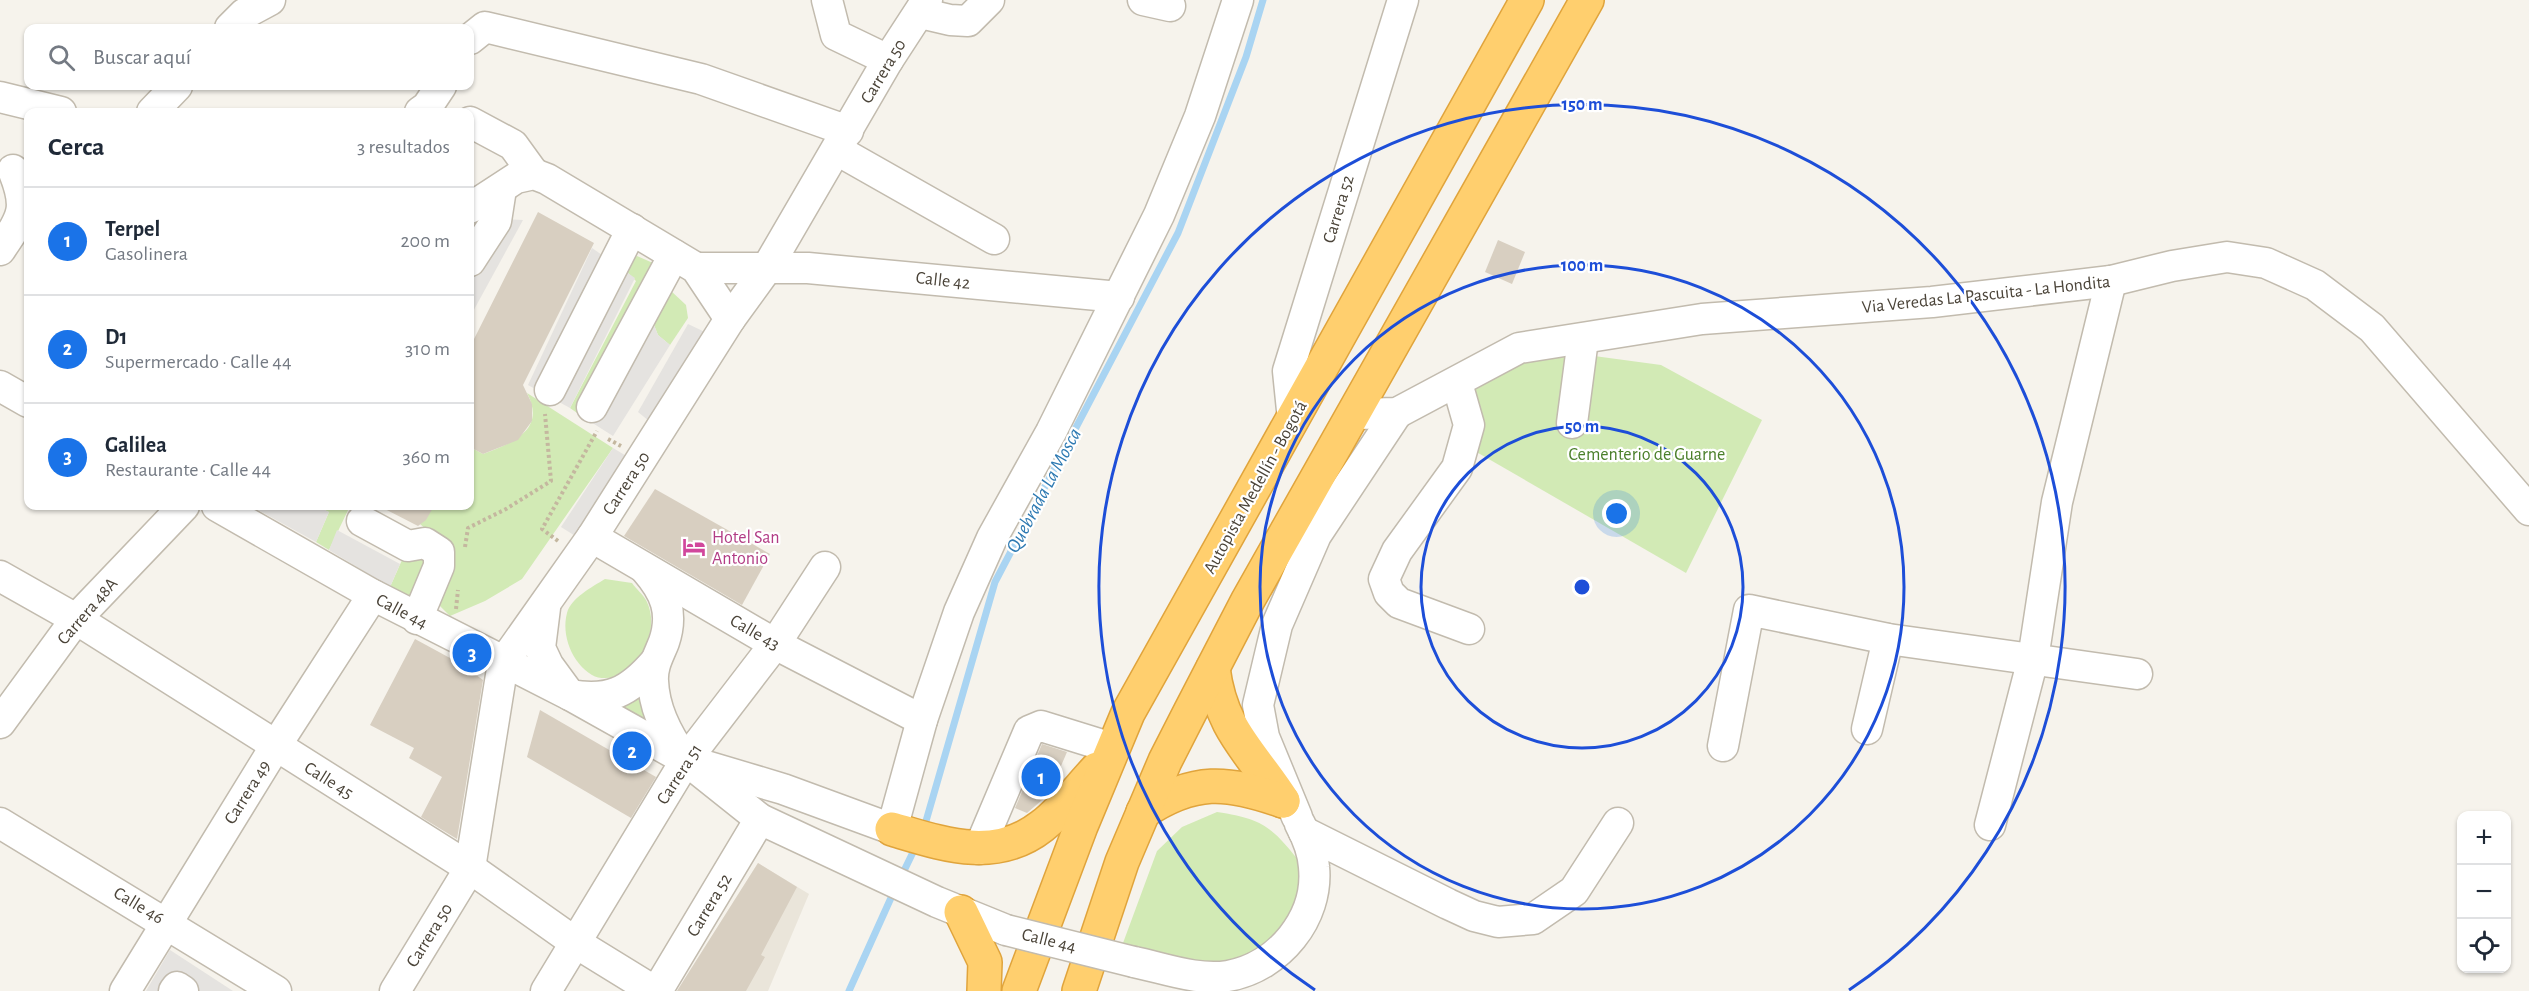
<!DOCTYPE html>
<html lang="es">
<meta charset="utf-8">
<style>
:root{--surface:#fff;--page:#f2f2f3;--text:#1f2937;--muted:#747a83;--line:#e0e1e3;--accent:#1a73e8}
body{margin:0;font-family:"Alegreya Sans",sans-serif;background:var(--page);color:var(--text)}
.controls{position:absolute;right:18px;bottom:18px;display:grid;overflow:hidden;border-radius:12px;box-shadow:0 2px 4px #0004}
.controls button{width:54px;height:54px;display:grid;place-items:center;padding:0;border:0;border-bottom:2px solid var(--line);background:var(--surface);color:var(--text);font:30px sans-serif}
.you{position:absolute;left:1617px;top:514px;width:21px;height:21px;margin:-15px;border:4px solid #fff;border-radius:50%;background:#1a73e8;box-shadow:0 0 0 9px #1a73e833}
.badge{display:grid;place-items:center;width:39px;height:39px;border-radius:50%;background:var(--accent);color:#fff;font-size:20px;font-weight:700}
.pin{position:absolute;translate:-50% -50%;border:3px solid #fff;box-shadow:0 2px 6px #0006}
.list{margin:0;padding:0;list-style:none}
h2{display:flex;justify-content:space-between;align-items:center;height:78px;margin:0;padding:0 24px;font-size:26px}
h2 small{font-size:20px;font-weight:400;color:var(--muted)}
.list li{display:grid;grid-template-columns:39px 1fr auto;gap:18px;align-items:center;box-sizing:border-box;height:108px;padding:0 24px;border-top:2px solid var(--line)}
.list b{display:block;font-size:22px;white-space:nowrap}
.list p{margin:0;font-size:20px;white-space:nowrap;color:var(--muted)}
.list em{font-size:20px;font-style:normal;color:var(--muted)}
.icon{flex:none;width:33px;height:33px;fill:none;stroke:currentColor;stroke-width:2;stroke-linecap:round;stroke-linejoin:round}
.map{position:relative;flex:none;width:2529px;height:991px;overflow:hidden}
.search{position:absolute;background:var(--surface);box-shadow:0 2px 4px #0004;left:24px;top:24px;width:450px;height:66px;display:flex;align-items:center;gap:15px;box-sizing:border-box;padding:0 21px;border-radius:12px;color:var(--muted);font-size:22px}
.panel{position:absolute;background:var(--surface);box-shadow:0 2px 4px #0004;left:24px;top:108px;width:450px;height:402px;border-radius:12px}
.map>svg:first-child{display:block}
.residential{fill:#eae5da}
.green{fill:#d2eab5}
.parking{fill:#e5e3e0}
.lines{fill:none;stroke-linecap:round;stroke-linejoin:round}
.stream{stroke:#a9d4f2;stroke-width:7}
.building{fill:#d8cfc1}
.minor-casing{stroke:#c2bbae;stroke-width:33}
.highway-casing{stroke:#e0a43c;stroke-width:36}
.path{stroke:#c4b79f;stroke-width:4;stroke-dasharray:3 3;stroke-linecap:butt}
.minor{stroke:#fff;stroke-width:30}
.highway{stroke:#ffcf6e;stroke-width:33}
.minor-bridge-casing{stroke:#c2bbae;stroke-width:33;stroke-linecap:butt}
.minor-bridge{stroke:#fff;stroke-width:30}
.ring{fill:none;stroke:#1d4ed8;stroke-width:3}
.labels{text-anchor:middle;stroke-width:4.5;stroke-linejoin:round;paint-order:stroke}
.street-label{font-size:18px;fill:#4b4439;stroke:#fff}
.park-label{font-size:18px;fill:#4a7f2a;stroke:#fff}
.hotel-label{font-size:18px;fill:#b23c85;stroke:#fff;text-anchor:start}
.water-label{font-size:20px;font-style:italic;fill:#2e7ab2;stroke:#fff}
.centre{fill:#1d4ed8;stroke:#fff;stroke-width:3}
.ring-label{font-size:18px;text-anchor:middle;font-weight:bold;fill:#1d4ed8;stroke:#fff;stroke-width:4.5;stroke-linejoin:round;paint-order:stroke}
</style>
<div class="map">
<svg width="2529" height="991" viewBox="0 0 2529 991">
<rect width="100%" height="100%" fill="#f6f3ec"/>
<polygon class="residential" points="758,863 809,894 768,991 677,991"/>
<g class="green">
<polygon points="637,256 653,263 655,270 580,415 570,408 636,281 626,271 629,261"/>
<polygon points="670,290 686,305 688,318 670,345 658,335 652,320"/>
<polygon points="1572,353 1661,365 1762,420 1686,573 1473,450 1469,388 1520,357"/>
<path d="M527,393L613,448L522,579L485,601L450,616L439,605L449,549L420,524L434,506H470V447L483,454C511,443 547,431 527,393Z"/>
<polygon points="316,506 350,506 329,550 316,542 329,512"/>
<polygon points="406,551 431,561 412,600 390,587"/>
<path d="M605,579L632,583C636,589 644,595 647,602C659,629 643,654 628,674C617,677 602,681 592,675C572,663 561,635 567,613C571,598 592,587 605,579Z"/>
<polygon points="644,689 663,741 604,705"/>
<path d="M1217,812C1266,819 1273,829 1303,866L1298,919L1239,967L1194,969L1123,943L1157,851L1182,827Z"/>
</g>
<g class="parking">
<polygon points="501,219 523,220 470,317 470,264"/>
<polygon points="592,248 635,278 570,408 528,385"/>
<polygon points="652,320 658,335 670,345 613,436 580,415"/>
<polygon points="688,324 707,333 654,425 638,412"/>
<polygon points="613,448 628,457 577,537 561,527"/>
<polygon points="251,506 316,506 329,512 316,542"/>
<polygon points="337,530 400,564 390,587 329,550"/>
<polygon points="170,950 233,991 146,991"/>
</g>
<g class="lines">
<g class="stream">
<polyline points="924,828 995,582 1178,233 1246,57 1263,0"/>
<polyline points="901,877 916,846"/>
<polyline points="849,991 895,889"/>
</g>
</g>
<g class="building">
<polygon points="538,212 594,243 523,385 532,404 532,421 518,440 483,454 470,447 470,347"/>
<polygon points="1498,240 1525,252 1512,284 1485,272"/>
<polygon points="655,489 770,554 742,605 624,536"/>
<polygon points="379,506 434,506 426,520 418,526"/>
<polygon points="415,639 461,664 483,680 457,839 421,817 442,777 409,758 414,748 370,725"/>
<polygon points="540,710 656,777 631,818 527,757"/>
<polygon points="1042,744 1067,752 1049,794 1027,813 1015,808"/>
<polygon points="758,863 797,887 761,955 765,957 746,991 677,991"/>
</g>
<g class="lines">
<g class="minor-casing">
<g id="minor">
<polyline points="827,0 836,35 888,60"/>
<polyline points="1143,0 1170,6"/>
<polyline points="920,13 950,20 968,21 989,0"/>
<polyline points="230,28 244,14 270,0"/>
<polyline points="470,39 485,27 701,79 848,131"/>
<polyline points="0,97 61,112"/>
<polyline points="152,112 177,86"/>
<polyline points="420,112 427,107 441,86"/>
<polyline points="470,122 513,145 534,174"/>
<polyline points="837,150 994,239"/>
<polyline points="470,208 516,178 534,174 547,179 696,268 730,319"/>
<path d="M0,250C23,216 29,209 13,170"/>
<polyline points="470,261 496,221 501,189"/>
<polyline points="696,268 808,268 1119,297"/>
<polyline points="1457,383 1469,425 1457,468 1397,551 1384,579 1389,593 1399,603 1469,629"/>
<polyline points="0,386 28,402"/>
<polyline points="550,390 632,229"/>
<polyline points="592,407 674,255"/>
<polyline points="1356,414 1397,413 1519,348 1702,319 1932,302 2111,281 2172,266 2227,257 2266,263 2315,285 2372,328 2529,510"/>
<polyline points="1293,420 1288,371 1403,0"/>
<polyline points="1572,423 1583,339"/>
<polyline points="217,506 373,595 570,695 686,760 760,819 937,902 1006,930"/>
<polyline points="362,521 408,546 425,543 439,552 439,566 417,619"/>
<polyline points="592,537 775,644 922,720"/>
<path d="M646,570C665,592 674,612 664,642C659,655 652,666 653,681C654,709 668,736 684,758"/>
<polyline points="0,576 76,619 470,868 576,943 654,991"/>
<path d="M545,608L540,648L548,665L570,695C609,702 629,692 655,662"/>
<polyline points="0,723 76,619 184,506"/>
<polyline points="1867,729 1888,639"/>
<polyline points="1723,746 1749,610 1888,639 2137,674"/>
<polyline points="686,760 783,789 892,829 922,720 959,612 992,538 1051,432 1159,215 1200,116 1238,0"/>
<polyline points="1297,817 1264,737 1258,705 1277,625 1316,535 1397,413"/>
<polyline points="0,823 276,991"/>
<polyline points="1990,825 2033,659 2057,502 2111,281"/>
<polyline points="1304,832 1448,904 1474,916 1498,922 1533,919 1574,891 1618,823"/>
<polyline points="979,849 1029,731 1041,726 1112,748"/>
<path d="M1134,962C1164,968 1197,981 1228,976C1279,967 1319,918 1314,867C1313,852 1307,837 1300,824"/>
<polyline points="125,991 275,747 373,595"/>
<polyline points="174,991 177,987 183,991"/>
<polyline points="395,991 470,868 503,663 592,537 730,319 767,268 888,60 927,0"/>
<polyline points="546,991 686,760 775,644 825,567"/>
<polyline points="657,991 760,819"/>
</g>
</g>
<g class="highway-casing">
<g id="highway">
<path d="M1213,668C1221,731 1251,751 1283,801"/>
<path d="M1143,812C1194,778 1227,781 1283,801"/>
<path d="M892,829C943,844 995,863 1042,826C1062,811 1079,788 1097,769"/>
<polyline points="961,912 985,962 984,991"/>
<polyline points="1019,991 1081,826 1128,713 1527,0"/>
<polyline points="1079,991 1122,862 1165,761 1190,712 1248,600 1587,0"/>
</g>
</g>
<g class="path">
<polyline points="608,439 621,446"/>
<polyline points="558,541 542,529 597,431"/>
<polyline points="465,547 468,528 506,509 551,481 545,414"/>
<polyline points="456,609 458,590"/>
</g>
<use href="#minor" class="minor"/>
<use href="#highway" class="highway"/>
<g class="minor-bridge-casing">
<polyline id="minor-bridge" points="1006,930 1134,962"/>
</g>
<use href="#minor-bridge" class="minor-bridge"/>
</g>
<g class="ring">
<circle cx="1582" cy="587" r="161"/>
<circle cx="1582" cy="587" r="322"/>
<path d="M1315 990A483 483 0 1 1 1849 990"/>
</g>
<defs>
<g id="hotel-bare" transform="scale(1.8)"><path d="M-6-4.5h1.5V1H6V5H4.5V3h-9V5H-6ZM-4 0a1.8 1.8 0 1 1 3.6 0ZM.5 0V-2.5h3Q6-2.5 6 0Z" fill="#d1479c" stroke="#fff" stroke-width="2.5" paint-order="stroke"/></g>
</defs>
<g fill-rule="evenodd">
<use href="#hotel-bare" x="694" y="547"/>
</g>
<g class="labels">
<g class="street-label">
<text transform="translate(883 71) rotate(-59)" y="6">Carrera 50</text>
<text transform="translate(1338 209) rotate(-73)" y="6">Carrera 52</text>
<text transform="translate(943 280) rotate(6)" y="6">Calle 42</text>
<text transform="translate(1986 294) rotate(-6)" y="6">Via Veredas La Pascuita - La Hondita</text>
<text transform="translate(626 483) rotate(-57)" y="6">Carrera 50</text>
<text transform="translate(1255 487) rotate(-61)" y="6">Autopista Medellín - Bogotá</text>
<text transform="translate(87 611) rotate(-49)" y="6">Carrera 48A</text>
<text transform="translate(402 611) rotate(28)" y="6">Calle 44</text>
<text transform="translate(755 632) rotate(30)" y="6">Calle 43</text>
<text transform="translate(679 774) rotate(-57)" y="6">Carrera 51</text>
<text transform="translate(329 780) rotate(32)" y="6">Calle 45</text>
<text transform="translate(247 792) rotate(-58)" y="6">Carrera 49</text>
<text transform="translate(139 905) rotate(31)" y="6">Calle 46</text>
<text transform="translate(709 905) rotate(-59)" y="6">Carrera 52</text>
<text transform="translate(429 935) rotate(-58)" y="6">Carrera 50</text>
<text transform="translate(1049 940) rotate(14)" y="6">Calle 44</text>
</g>
<g class="park-label">
<text x="1647" y="460">Cementerio de Guarne</text>
</g>
<g class="hotel-label">
<text x="712" y="543">Hotel San<tspan x="712" dy="21">Antonio</tspan></text>
</g>
<g class="water-label">
<text transform="translate(1043 490) rotate(-62)" y="7">Quebrada La Mosca</text>
</g>
</g>
<circle cx="1582" cy="587" r="9" class="centre"/>
<g class="ring-label">
<text x="1582" y="110">150 m</text>
<text x="1582" y="271">100 m</text>
<text x="1582" y="432">50 m</text>
</g>
</svg>
<div class="controls">
<button>+</button>
<button>−</button>
<button><svg class="icon" aria-label="locate" viewBox="0 0 24 24"><circle cx="12" cy="12" r="6"/><path d="M12 2v4M12 18v4M2 12h4M18 12h4"/></svg></button>
</div>
<div class="you"></div>
<div class="pin badge" style="left:1041px;top:777px">1</div>
<div class="pin badge" style="left:632px;top:751px">2</div>
<div class="pin badge" style="left:472px;top:653px">3</div>
<div class="search"><svg class="icon" aria-label="search" viewBox="0 0 24 24"><circle cx="10" cy="10" r="6"/><path d="M15 15l6 6"/></svg>Buscar aquí</div>
<section class="panel">
<h2>Cerca<small>3 resultados</small></h2>
<ul class="list">
<li><span class="badge">1</span><div><b>Terpel</b><p>Gasolinera</p></div><em>200 m</em></li>
<li><span class="badge">2</span><div><b>D1</b><p>Supermercado · Calle 44</p></div><em>310 m</em></li>
<li><span class="badge">3</span><div><b>Galilea</b><p>Restaurante · Calle 44</p></div><em>360 m</em></li>
</ul>
</section>
</div>
